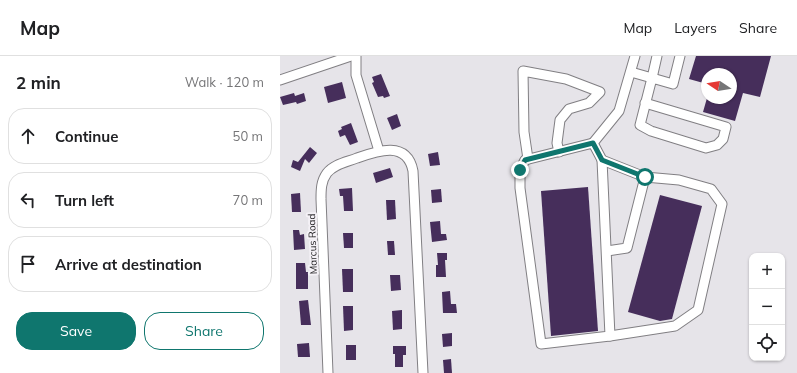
<!DOCTYPE html>
<meta charset="utf-8">
<style>
:root{--surface:#fff;--page:#f2f2f2;--text:#202124;--muted:#757577;--line:#e0e0e0;--accent:#0f766e}
body{margin:0;font-family:Mulish,sans-serif;background:var(--page);color:var(--text)}
.controls{position:absolute;right:12px;bottom:12px;display:grid;overflow:hidden;border-radius:8px;box-shadow:0 1px 3px #0004}
.controls button{width:36px;height:36px;display:grid;place-items:center;padding:0;border:0;border-bottom:1px solid var(--line);background:var(--surface);color:var(--text);font:20px sans-serif}
.compass{position:absolute;left:421px;top:12px;width:36px;height:36px;border-radius:50%;background:var(--surface);box-shadow:0 1px 3px #0004;rotate:282deg}
.stop{position:absolute;width:12px;height:12px;margin:-9px;border:3px solid #0f766e;border-radius:50%;background:#fff}
.stop.end{background:#0f766e;border-color:#fff;box-shadow:0 1px 4px #0008}
.list{margin:0;padding:0;list-style:none}
h2{display:flex;justify-content:space-between;align-items:center;height:52px;margin:0;padding:0 16px;font-size:17px}
h2 small{font-size:13px;font-weight:400;color:var(--muted)}
.list li{display:grid;grid-template-columns:26px 1fr auto;gap:12px;align-items:center;box-sizing:border-box;height:56px;margin:0 8px 8px;padding:0 8px;border:1px solid var(--line);border-radius:16px}
.list b{display:block;font-size:15px;white-space:nowrap}
.list em{font-size:13px;font-style:normal;color:var(--muted)}
.actions{display:flex;gap:8px;padding:12px 16px}
.actions a{flex:1;padding:9px 0;border:1px solid var(--accent);border-radius:16px;text-align:center;font-size:14px;color:var(--accent)}
.actions .main{background:var(--accent);color:#fff}
.icon{flex:none;width:22px;height:22px;fill:none;stroke:currentColor;stroke-width:2;stroke-linecap:round;stroke-linejoin:round}
.map{position:relative;flex:none;width:517px;height:317px;overflow:hidden}
header{display:flex;align-items:center;gap:24px;box-sizing:border-box;height:56px;padding:0 20px;background:var(--surface);border-bottom:1px solid var(--line)}
header strong{font-size:19px}
nav{display:flex;gap:22px;margin-inline-start:auto;font-size:14px}
main{display:flex}
aside{flex:1;background:var(--surface)}
.map>svg:first-child{display:block}
.building{fill:#462e5b}
.lines{fill:none;stroke-linecap:round;stroke-linejoin:round}
.minor-casing{stroke:#817f83;stroke-width:11}
.minor{stroke:#fff;stroke-width:9}
.route{stroke:#0f766e;stroke-width:5}
.labels{text-anchor:middle;stroke-width:4;stroke-linejoin:round;paint-order:stroke}
.street-label{font-size:10px;fill:#1e1d1f;stroke:#f4f1f6}
</style>
<header>
<strong>Map</strong>
<nav><a>Map</a><a>Layers</a><a>Share</a></nav>
</header>
<main>
<aside>
<h2>2 min<small>Walk · 120 m</small></h2>
<ul class="list">
<li><svg class="icon" aria-label="ahead" viewBox="0 0 24 24"><path d="M12 20V5M6 11l6-6 6 6"/></svg><div><b>Continue</b></div><em>50 m</em></li>
<li><svg class="icon" aria-label="left" viewBox="0 0 24 24"><path d="M17 20v-9H6M10 6l-5 5 5 5"/></svg><div><b>Turn left</b></div><em>70 m</em></li>
<li><svg class="icon" aria-label="arrive" viewBox="0 0 24 24"><path d="M6 21V4h12l-3 4 3 4H6"/></svg><div><b>Arrive at destination</b></div></li>
</ul>
<div class="actions"><a class="main">Save</a><a>Share</a></div>
</aside>
<div class="map">
<svg width="517" height="317" viewBox="0 0 517 317">
<rect width="100%" height="100%" fill="#e6e4e9"/>
<g class="building">
<polygon points="416,0 491,0 480,41 463,37 455,65 423,56 427,42 451,42 451,18 427,18 427,28 409,23"/>
<polygon points="101,18 110,40 104,42 103,40 98,41 92,27 94,26 92,21"/>
<polygon points="62,26 66,42 48,47 44,31"/>
<polygon points="14,37 15,40 24,37 26,45 17,48 16,46 3,49 0,41"/>
<polygon points="117,58 121,70 112,74 107,62"/>
<polygon points="71,67 78,86 70,89 65,79 60,81 58,75 62,73 61,71"/>
<polygon points="30,91 37,97 29,107 25,103 20,115 11,111 13,104 18,106"/>
<polygon points="158,96 160,109 150,110 148,98"/>
<polygon points="110,112 113,121 96,127 93,117"/>
<polygon points="308,131 318,275 271,280 261,135"/>
<polygon points="72,132 73,155 64,155 63,140 60,140 59,133"/>
<polygon points="161,133 162,146 152,147 151,134"/>
<polygon points="20,137 21,156 12,156 11,138"/>
<polygon points="380,139 422,150 392,263 380,265 348,256"/>
<polygon points="106,144 115,144 116,163 107,164"/>
<polygon points="160,165 161,178 166,178 167,184 152,186 150,166"/>
<polygon points="13,174 19,174 20,179 24,178 25,193 14,194"/>
<polygon points="63,177 73,177 73,192 64,192"/>
<polygon points="107,185 114,185 115,199 108,199"/>
<polygon points="157,197 167,197 167,204 165,204 166,221 156,221 156,209 158,209"/>
<polygon points="16,207 25,207 26,216 28,216 28,233 16,233"/>
<polygon points="62,213 73,213 73,236 63,236"/>
<polygon points="110,219 120,219 121,234 111,235"/>
<polygon points="170,235 171,248 176,248 177,257 163,257 162,236"/>
<polygon points="28,244 31,269 21,269 19,245"/>
<polygon points="63,250 73,250 73,274 64,275"/>
<polygon points="122,254 122,273 113,274 112,255"/>
<polygon points="172,277 172,290 163,291 162,278"/>
<polygon points="29,287 30,301 18,301 17,288"/>
<rect x="66" y="289" width="10" height="15"/>
<polygon points="113,290 126,290 126,299 123,299 123,311 115,311 115,298 113,298"/>
<polygon points="171,303 172,317 164,317 163,304"/>
</g>
<g class="lines">
<g class="minor-casing">
<g id="minor">
<polyline points="76,0 76,19 99,95"/>
<polyline points="351,16 372,22 377,0"/>
<polyline points="0,24 71,0"/>
<polyline points="365,47 446,71 443,83 437,89 426,92 371,75 360,69 372,22 393,28 400,0"/>
<polygon points="313,87 322,104 330,280 261,288 240,132 240,114 245,104"/>
<polyline points="313,87 339,55 355,0"/>
<polyline points="248,103 244,76 243,15 286,23 320,36 309,47 289,53 280,64 277,87 279,96"/>
<polyline points="322,104 365,121 347,192 327,195"/>
<polyline points="330,280 395,270 418,254 442,148 431,133 399,124 365,121"/>
<path d="M48,317L41,143C41,134 41,125 47,117C54,108 67,106 77,102C97,95 127,84 133,115L143,317"/>
</g>
</g>
<use href="#minor" class="minor"/>
</g>
<g class="lines">
<polyline class="route" points="240,114 245,104 313,87 322,104 365,121"/>
</g>
<g class="labels">
<g class="street-label">
<text transform="translate(32 188) rotate(-92)" y="4">Marcus Road</text>
</g>
</g>
</svg>
<div class="controls">
<button>+</button>
<button>−</button>
<button><svg class="icon" aria-label="locate" viewBox="0 0 24 24"><circle cx="12" cy="12" r="6"/><path d="M12 2v4M12 18v4M2 12h4M18 12h4"/></svg></button>
</div>
<svg class="compass" viewBox="-18 -18 36 36"><path d="M0-13l5 13h-10z" fill="#e53935"/><path d="M0 13l5-13h-10z" fill="#757577"/></svg>
<div class="stop" style="left:365px;top:121px"></div>
<div class="stop end" style="left:240px;top:114px"></div>
</div>
</main>
